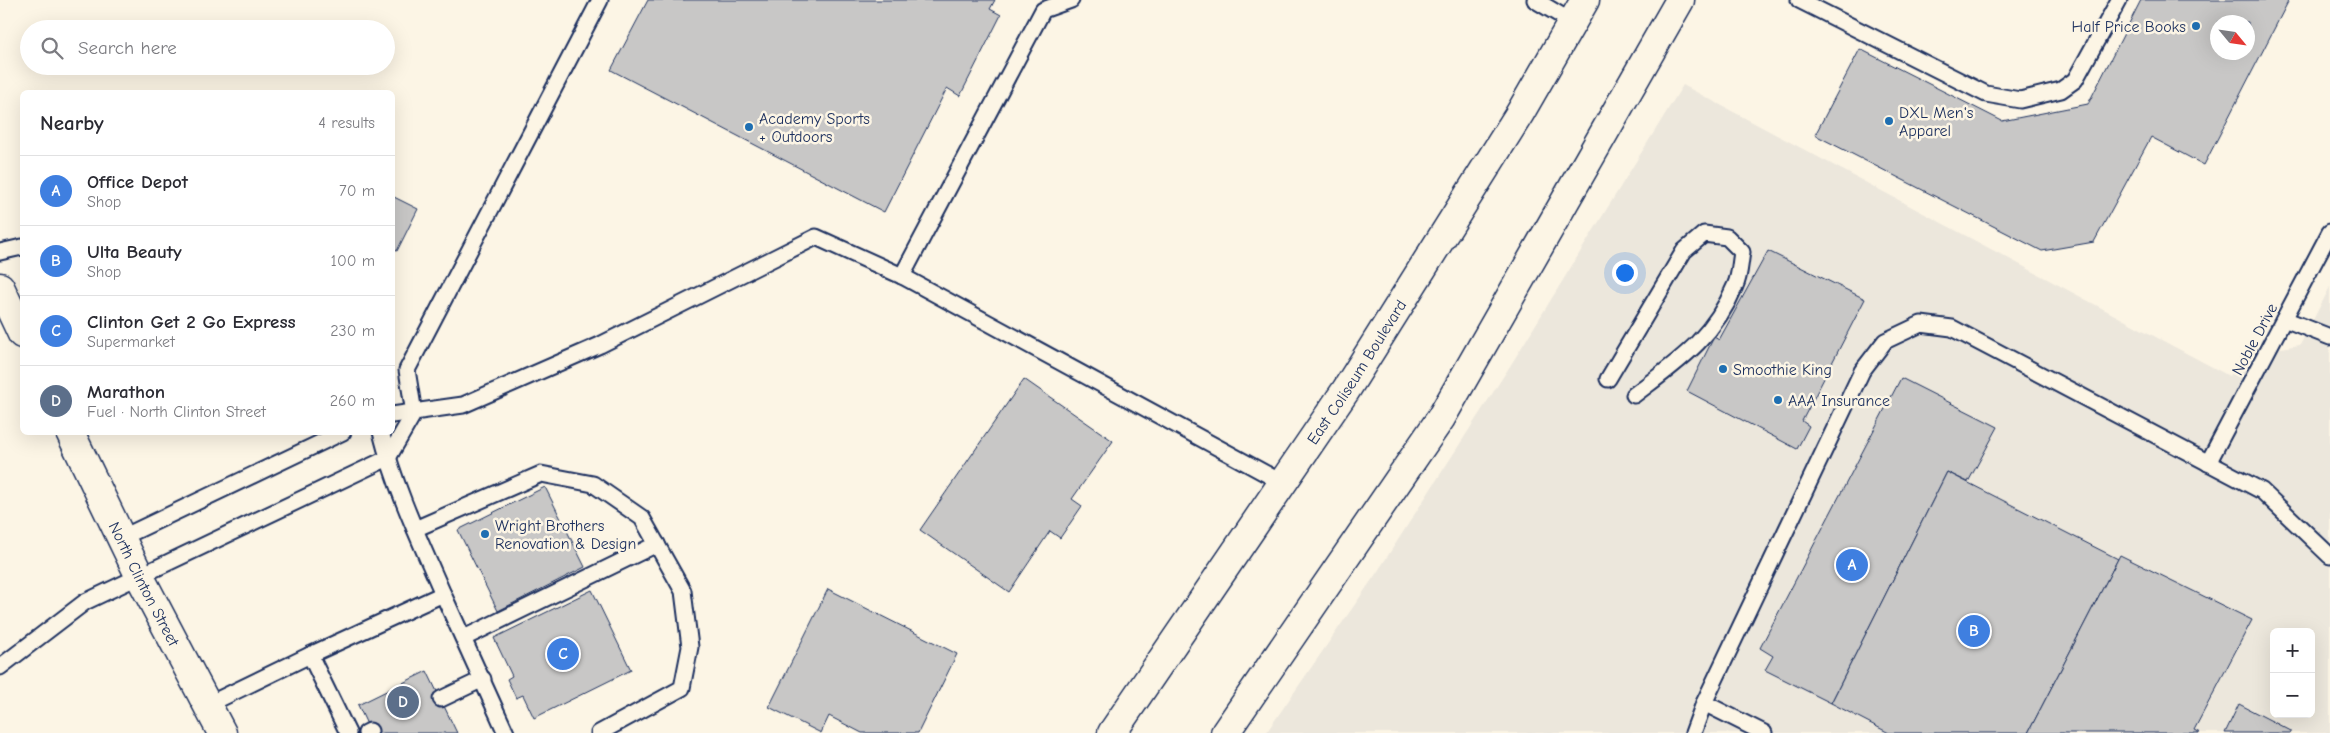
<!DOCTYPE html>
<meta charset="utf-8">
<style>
:root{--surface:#fff;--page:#f7f7f7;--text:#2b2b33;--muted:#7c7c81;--line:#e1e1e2;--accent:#1f6fb2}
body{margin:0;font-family:"Comic Neue",sans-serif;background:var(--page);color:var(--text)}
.controls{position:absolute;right:15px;bottom:15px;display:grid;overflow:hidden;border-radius:8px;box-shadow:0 5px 20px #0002}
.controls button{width:45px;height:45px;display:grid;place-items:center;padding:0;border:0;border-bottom:1px solid var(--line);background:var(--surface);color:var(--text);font:25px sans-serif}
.compass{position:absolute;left:2210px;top:15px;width:45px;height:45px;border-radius:50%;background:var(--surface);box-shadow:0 5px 20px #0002;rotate:119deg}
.you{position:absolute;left:1624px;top:272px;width:18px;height:18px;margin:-12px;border:4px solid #fff;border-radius:50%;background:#1a73e8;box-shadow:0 0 0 8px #1a73e833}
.badge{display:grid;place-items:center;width:32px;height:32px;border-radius:50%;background:var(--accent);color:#fff;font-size:16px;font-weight:700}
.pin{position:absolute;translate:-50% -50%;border:2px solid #fff;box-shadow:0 1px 5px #0006}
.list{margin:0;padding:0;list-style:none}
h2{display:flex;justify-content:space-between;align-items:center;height:65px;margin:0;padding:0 20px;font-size:21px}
h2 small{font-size:16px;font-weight:400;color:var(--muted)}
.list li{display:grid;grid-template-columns:32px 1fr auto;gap:15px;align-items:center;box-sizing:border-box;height:70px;padding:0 20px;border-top:1px solid var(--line)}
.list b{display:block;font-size:19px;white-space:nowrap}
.list p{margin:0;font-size:16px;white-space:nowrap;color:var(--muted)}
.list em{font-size:16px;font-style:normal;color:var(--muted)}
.icon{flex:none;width:28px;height:28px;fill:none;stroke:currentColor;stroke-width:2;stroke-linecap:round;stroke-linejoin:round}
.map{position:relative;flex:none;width:2330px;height:733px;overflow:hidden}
.search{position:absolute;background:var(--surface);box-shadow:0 5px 20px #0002;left:20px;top:20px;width:375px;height:55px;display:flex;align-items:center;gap:12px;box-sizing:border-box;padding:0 18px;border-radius:28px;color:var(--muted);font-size:19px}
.panel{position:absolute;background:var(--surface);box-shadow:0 5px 20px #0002;left:20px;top:90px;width:375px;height:345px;border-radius:8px}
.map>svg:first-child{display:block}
.built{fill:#ece7dc;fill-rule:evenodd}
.building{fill:#c8c7c6;stroke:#1b2f5e;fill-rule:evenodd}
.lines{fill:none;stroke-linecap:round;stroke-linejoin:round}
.service-casing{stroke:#1b2f5e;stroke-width:19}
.primary-casing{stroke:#1b2f5e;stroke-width:31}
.trunk-casing{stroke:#1b2f5e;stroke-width:31}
.service{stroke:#fcf5e5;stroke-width:15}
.primary{stroke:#fcf5e5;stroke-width:28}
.trunk{stroke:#fcf5e5;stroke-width:28}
.poi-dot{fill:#1f6fb2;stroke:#fcf5e5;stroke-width:2}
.labels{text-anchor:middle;stroke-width:5;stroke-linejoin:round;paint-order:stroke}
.poi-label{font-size:16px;fill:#1b2f5e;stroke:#fcf5e5;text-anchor:start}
.street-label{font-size:16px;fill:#1b2f5e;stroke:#fcf5e5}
</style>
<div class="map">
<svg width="2330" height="733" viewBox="0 0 2330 733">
<rect width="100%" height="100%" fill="#fcf5e5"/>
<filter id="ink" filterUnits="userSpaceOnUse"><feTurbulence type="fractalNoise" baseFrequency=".02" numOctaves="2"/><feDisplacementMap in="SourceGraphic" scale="10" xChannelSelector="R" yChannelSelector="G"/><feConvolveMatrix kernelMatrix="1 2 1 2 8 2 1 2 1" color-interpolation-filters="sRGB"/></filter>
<g filter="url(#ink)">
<path class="built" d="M1683,85L2229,376L2242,354L2300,345L2330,287V733H1266L1378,571L1512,363ZM2274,632H2311V714H2274Z"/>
<g class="building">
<polygon points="648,0 995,0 990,9 1001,15 960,96 947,88 884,212 611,70"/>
<path d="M2141,0H2289L2204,165L2151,137L2094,242L2042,251L1815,135L1860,49L2002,121L2088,104ZM2218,22H2248V52H2218Z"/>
<polygon points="392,196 418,209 397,251 392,249"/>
<polygon points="1768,251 1865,299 1802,421 1809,426 1797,449 1687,391 1714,337 1719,340"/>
<polygon points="1901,378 1998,427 1968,482 1947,472 1831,703 1765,670 1773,656 1760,648"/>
<polygon points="1024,379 1113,441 1072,499 1082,506 1060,538 1050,531 1009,592 920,530"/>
<polygon points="1947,472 2118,559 2028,733 1889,733 1831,703"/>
<polygon points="545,487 585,567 498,611 458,530"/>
<polygon points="2120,555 2252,620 2194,730 2200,733 2028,733"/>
<polygon points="828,589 957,654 918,733 862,733 829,716 821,733 769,707"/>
<polygon points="592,590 631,670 534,718 523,695 516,698 507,679 512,676 494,638"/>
<polygon points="427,671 457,733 371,733 358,705"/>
<polygon points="2239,704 2291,731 2291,733 2225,733"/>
</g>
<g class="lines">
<g class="service-casing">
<g id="service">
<polyline points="1535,0 1572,22"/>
<polyline points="1799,0 1986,94 2020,100 2061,90 2075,80 2119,0"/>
<polyline points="0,252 22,247"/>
<polyline points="902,276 1043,10 1071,0"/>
<polyline points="2284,319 2330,337"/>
<path d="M1608,379L1684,251L1704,234L1727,237L1742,252C1740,263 1740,276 1735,286C1713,339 1677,362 1634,395"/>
<polyline points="392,415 463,405 600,345 816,237 902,276 1283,483"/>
<polyline points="2208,463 2330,232"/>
<polyline points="415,529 541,474 593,484 642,518 683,591 690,647 682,688 599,733"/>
<polyline points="121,538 343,432"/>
<polyline points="443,594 506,733"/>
<polyline points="464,638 657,544"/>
<path d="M310,655L443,594C420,541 395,488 381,432"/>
<polyline points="0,667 85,602 388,458 414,413 407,370 600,0"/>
<polyline points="441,699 483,679"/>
<polyline points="1704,703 1764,733"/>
<polyline points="207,705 310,655 348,733"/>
<polyline points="366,733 370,731"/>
<polyline points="1693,733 1704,703 1862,371 1885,341 1921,324 1952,328 2262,491 2330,556"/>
</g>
</g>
<g class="primary-casing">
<g id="primary">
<polyline points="0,287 22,334"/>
<path id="s1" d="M70,432L140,577L222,733"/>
</g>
</g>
<g class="trunk-casing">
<g id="trunk">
<path id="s2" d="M1112,733L1346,390L1520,113L1585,0"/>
<polyline points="1225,733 1441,418 1680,0"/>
</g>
</g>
<use href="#service" class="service"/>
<use href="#primary" class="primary"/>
<use href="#trunk" class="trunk"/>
</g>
</g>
<g class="poi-dot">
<circle cx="2196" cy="26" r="5"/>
<circle cx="1889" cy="121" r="5"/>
<circle cx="749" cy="127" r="5"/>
<circle cx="1723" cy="369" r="5"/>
<circle cx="1778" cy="400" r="5"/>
<circle cx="485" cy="534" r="5"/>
</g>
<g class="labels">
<g class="poi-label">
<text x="2186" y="32" text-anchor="end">Half Price Books</text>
<text x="1899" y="118">DXL Men's<tspan x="1899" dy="18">Apparel</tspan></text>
<text x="759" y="124">Academy Sports<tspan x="759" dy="18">+ Outdoors</tspan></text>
<text x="1733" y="375">Smoothie King</text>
<text x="1788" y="406">AAA Insurance</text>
<text x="495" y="531">Wright Brothers<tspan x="495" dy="18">Renovation &amp; Design</tspan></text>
</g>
<g class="street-label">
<text transform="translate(2254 339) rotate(-62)" y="6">Noble Drive</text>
<text dy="6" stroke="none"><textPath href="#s2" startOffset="436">East Coliseum Boulevard</textPath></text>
<text dy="6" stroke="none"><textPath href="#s1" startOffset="169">North Clinton Street</textPath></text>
</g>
</g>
</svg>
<div class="controls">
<button>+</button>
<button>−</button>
</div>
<svg class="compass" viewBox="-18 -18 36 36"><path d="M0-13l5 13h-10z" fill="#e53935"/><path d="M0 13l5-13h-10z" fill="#7c7c81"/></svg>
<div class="you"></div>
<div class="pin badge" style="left:1852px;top:565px;background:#3f7fe0">A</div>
<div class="pin badge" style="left:1974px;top:631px;background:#3f7fe0">B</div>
<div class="pin badge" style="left:563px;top:654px;background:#3f7fe0">C</div>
<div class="pin badge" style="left:403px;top:702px;background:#5c6f8a">D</div>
<div class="search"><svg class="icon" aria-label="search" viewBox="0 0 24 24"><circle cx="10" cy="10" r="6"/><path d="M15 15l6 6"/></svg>Search here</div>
<section class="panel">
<h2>Nearby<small>4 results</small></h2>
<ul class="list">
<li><span class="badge" style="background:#3f7fe0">A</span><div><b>Office Depot</b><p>Shop</p></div><em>70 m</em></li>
<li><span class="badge" style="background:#3f7fe0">B</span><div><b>Ulta Beauty</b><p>Shop</p></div><em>100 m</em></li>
<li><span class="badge" style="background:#3f7fe0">C</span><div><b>Clinton Get 2 Go Express</b><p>Supermarket</p></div><em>230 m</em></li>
<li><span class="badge" style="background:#5c6f8a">D</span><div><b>Marathon</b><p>Fuel · North Clinton Street</p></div><em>260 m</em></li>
</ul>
</section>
</div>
